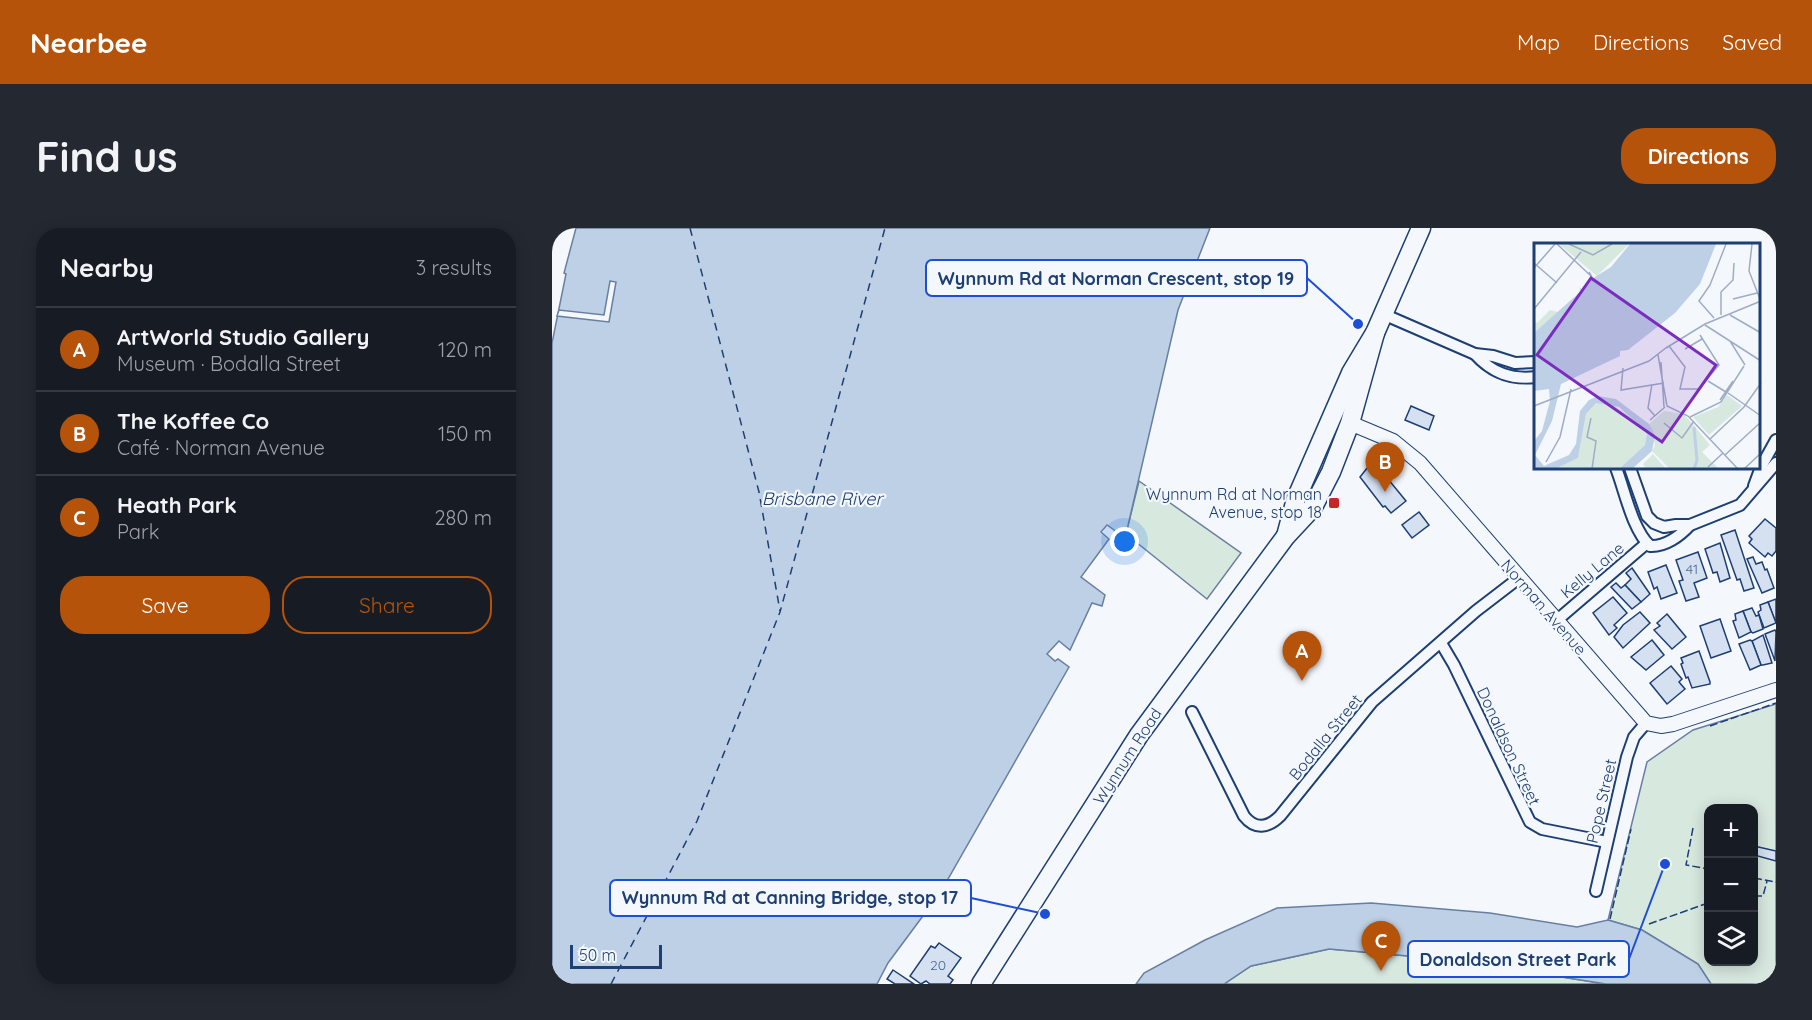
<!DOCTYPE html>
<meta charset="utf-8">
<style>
:root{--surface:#171b24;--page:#242831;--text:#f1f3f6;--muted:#9ea1a6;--line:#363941;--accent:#b45309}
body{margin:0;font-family:Quicksand,sans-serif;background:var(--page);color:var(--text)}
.controls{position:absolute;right:18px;bottom:18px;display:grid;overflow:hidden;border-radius:12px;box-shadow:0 3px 15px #0003}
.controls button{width:54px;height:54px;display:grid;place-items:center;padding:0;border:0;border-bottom:2px solid var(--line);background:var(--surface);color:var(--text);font:30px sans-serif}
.scale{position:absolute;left:18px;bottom:15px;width:92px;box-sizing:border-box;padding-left:6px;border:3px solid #1d3f73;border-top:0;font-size:16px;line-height:21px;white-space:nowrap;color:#1d3f73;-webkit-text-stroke:4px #f4f7fb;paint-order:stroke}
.you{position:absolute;left:573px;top:314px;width:21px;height:21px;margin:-15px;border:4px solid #fff;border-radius:50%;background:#1a73e8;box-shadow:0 0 0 9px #1a73e833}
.badge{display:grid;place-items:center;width:39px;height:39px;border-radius:50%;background:var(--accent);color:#fff;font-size:20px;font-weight:700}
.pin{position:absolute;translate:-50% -50px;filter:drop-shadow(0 2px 3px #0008)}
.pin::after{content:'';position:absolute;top:32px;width:21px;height:18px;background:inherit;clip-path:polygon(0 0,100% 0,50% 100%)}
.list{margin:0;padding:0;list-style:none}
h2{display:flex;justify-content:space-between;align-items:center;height:78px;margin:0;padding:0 24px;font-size:26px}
h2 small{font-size:20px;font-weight:400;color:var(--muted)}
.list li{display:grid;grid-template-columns:39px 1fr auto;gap:18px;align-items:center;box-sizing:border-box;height:84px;padding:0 24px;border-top:2px solid var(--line)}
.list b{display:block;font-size:22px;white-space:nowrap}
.list p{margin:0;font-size:20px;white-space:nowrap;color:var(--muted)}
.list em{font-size:20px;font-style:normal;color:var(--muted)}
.actions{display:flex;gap:12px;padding:18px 24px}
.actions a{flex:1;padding:14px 0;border:2px solid var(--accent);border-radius:24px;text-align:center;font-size:21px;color:var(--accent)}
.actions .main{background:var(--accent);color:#fff}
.icon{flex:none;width:33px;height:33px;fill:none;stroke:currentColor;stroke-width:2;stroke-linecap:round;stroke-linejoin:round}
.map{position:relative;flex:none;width:1224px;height:756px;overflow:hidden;border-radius:24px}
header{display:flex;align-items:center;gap:36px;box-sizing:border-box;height:84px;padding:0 30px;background:var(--accent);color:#fff}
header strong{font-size:28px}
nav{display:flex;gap:33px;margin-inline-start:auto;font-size:21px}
.intro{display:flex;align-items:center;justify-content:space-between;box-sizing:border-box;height:144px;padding:0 36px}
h1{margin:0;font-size:42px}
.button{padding:15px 27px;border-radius:24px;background:var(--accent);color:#fff;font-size:21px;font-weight:700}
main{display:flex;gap:36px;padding:0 36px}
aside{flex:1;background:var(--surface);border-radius:24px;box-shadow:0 3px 15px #0003}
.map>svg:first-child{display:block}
.green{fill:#d7e8df;stroke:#687fa3;stroke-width:1.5;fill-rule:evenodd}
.water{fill:#bed0e5;stroke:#687fa3;stroke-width:1.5}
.pier{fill:#f4f7fb;stroke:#687fa3;stroke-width:1.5}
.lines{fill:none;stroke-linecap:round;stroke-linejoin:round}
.ferry{stroke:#1d3f73;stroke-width:1.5;stroke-dasharray:8 6;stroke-linecap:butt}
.building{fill:#d5e0f0;stroke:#1d3f73;stroke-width:1.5}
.minor-casing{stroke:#1d3f73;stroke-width:14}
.tertiary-casing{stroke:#1d3f73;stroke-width:16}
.primary-casing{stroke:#1d3f73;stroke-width:21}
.minor{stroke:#f4f7fb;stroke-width:10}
.tertiary{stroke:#f4f7fb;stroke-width:14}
.primary{stroke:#f4f7fb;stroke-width:18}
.fence{stroke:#1d3f73;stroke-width:1.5;stroke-dasharray:8 3;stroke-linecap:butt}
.poi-dot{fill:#c62828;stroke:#f4f7fb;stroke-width:2}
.labels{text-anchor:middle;stroke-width:4.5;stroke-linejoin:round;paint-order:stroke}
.number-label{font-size:14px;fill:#4b6792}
.poi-label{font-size:16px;fill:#1d3f73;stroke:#f4f7fb;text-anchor:end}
.street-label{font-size:16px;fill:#1d3f73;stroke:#f4f7fb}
.water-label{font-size:18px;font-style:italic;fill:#1d3f73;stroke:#f4f7fb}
.inset-river{fill:none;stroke:#bed0e5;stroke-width:3}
.inset-road{fill:none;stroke:#9eadc5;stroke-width:1.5}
.view{fill:#7b2cbf;fill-opacity:0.15;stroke:#7b2cbf;stroke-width:3}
.inset-edge{fill:none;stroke:#1d3f73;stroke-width:3}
.leader{fill:none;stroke:#1d4ed8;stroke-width:2}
.callout-dot{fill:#1d4ed8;stroke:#f4f7fb;stroke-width:2}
.callout{fill:#f4f7fb;stroke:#1d4ed8;stroke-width:2}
.callout-label{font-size:18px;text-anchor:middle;font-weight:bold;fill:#1d3f73}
</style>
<header>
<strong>Nearbee</strong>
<nav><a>Map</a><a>Directions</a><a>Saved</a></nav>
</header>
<div class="intro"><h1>Find us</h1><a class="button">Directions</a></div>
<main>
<aside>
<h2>Nearby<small>3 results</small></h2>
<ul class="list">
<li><span class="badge">A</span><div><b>ArtWorld Studio Gallery</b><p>Museum · Bodalla Street</p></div><em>120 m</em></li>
<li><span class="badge">B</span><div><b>The Koffee Co</b><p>Café · Norman Avenue</p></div><em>150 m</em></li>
<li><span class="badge">C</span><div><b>Heath Park</b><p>Park</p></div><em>280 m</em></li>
</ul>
<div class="actions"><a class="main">Save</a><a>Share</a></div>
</aside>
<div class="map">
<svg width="1224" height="756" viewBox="0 0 1224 756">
<rect width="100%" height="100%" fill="#f4f7fb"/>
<g class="green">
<polygon points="587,253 689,325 655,371 574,306"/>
<path d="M1224,476V756H1159L1146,736L1090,702L1056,692L1095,534L1141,502ZM1156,580H1202V734H1156Z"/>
<polygon points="777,721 902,732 1054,756 672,756 699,738"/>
</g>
<g class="water">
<polygon points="24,0 658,0 626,82 574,306 565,308 562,302 555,297 549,304 557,311 529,349 553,367 550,378 540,375 518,422 507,413 495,426 503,433 506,431 517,439 388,665 336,735 325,756 0,756 0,115 14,46 12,45"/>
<polygon points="819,675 938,685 1025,699 1056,692 1090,702 1146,736 1159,756 1054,756 902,732 777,721 699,738 672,756 584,756 592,745 653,712 725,680"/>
</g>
<polygon class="pier" points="58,53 64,54 57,94 5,88 7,82 52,87"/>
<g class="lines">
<g class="ferry">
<polyline points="138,0 207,264 228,383"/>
<polyline points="59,756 145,593 228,384 333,0"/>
</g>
</g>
<g class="building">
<polygon points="859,178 882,188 877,202 853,192"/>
<polygon points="816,239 819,240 831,255 836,251 854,273 839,285 833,278 831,279 808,249"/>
<polygon points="867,284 877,297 860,310 850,297"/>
<polygon points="1213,291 1224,300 1224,323 1220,328 1216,325 1213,329 1197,315 1200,311 1197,308"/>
<polygon points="1183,302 1202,360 1192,363 1188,351 1185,352 1169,307"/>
<polygon points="1168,315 1178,350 1168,354 1165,344 1161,345 1153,321"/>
<polygon points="1146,324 1155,350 1142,355 1147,369 1134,373 1127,353 1131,352 1124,332"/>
<polygon points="1201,329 1204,336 1210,334 1213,342 1215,341 1222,360 1210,365 1195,331"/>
<polygon points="1114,337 1125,365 1109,371 1105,359 1102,361 1096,344"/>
<polygon points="1080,340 1098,366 1089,374 1073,357 1079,351 1074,345"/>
<polygon points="1064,355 1069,360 1073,357 1089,374 1080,381 1059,359"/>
<polygon points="1061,369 1075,385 1062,397 1065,400 1057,407 1041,385"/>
<polygon points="1224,371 1224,395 1216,374"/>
<polygon points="1216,374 1224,395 1212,400 1206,384 1209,382 1208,377"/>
<polygon points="1200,380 1204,388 1207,387 1211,401 1201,405 1199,404 1191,383"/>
<polygon points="1191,383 1199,404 1187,410 1181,393 1184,392 1183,386"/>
<polygon points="1088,384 1098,395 1071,420 1062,409 1071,397"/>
<polygon points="1115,386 1134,409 1120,421 1102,402 1108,398 1105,395"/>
<polygon points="1168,391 1179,423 1159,430 1148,398"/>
<polygon points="1223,402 1224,404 1223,433 1213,406"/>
<polygon points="1211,407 1220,435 1211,437 1209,437 1200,413"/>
<polygon points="1100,412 1112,427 1094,442 1079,429"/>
<polygon points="1198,412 1200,413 1209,437 1198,442 1187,416"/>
<polygon points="1147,423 1158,454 1158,456 1140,460 1136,449 1134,450 1129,436 1131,435 1129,430"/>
<polygon points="1119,438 1130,451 1127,454 1133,461 1115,476 1098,455"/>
<polygon points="1202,618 1224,623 1224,633 1202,627"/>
<polygon points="387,715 409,730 396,748 401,752 398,756 378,756 374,753 369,756 358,748 379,718 383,720"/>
<polygon points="341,742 362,756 343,756 335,751"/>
</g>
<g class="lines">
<g class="minor-casing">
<g id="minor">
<polyline points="831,86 923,126 941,128 963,135 984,134"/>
<path d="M923,126C940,145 959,152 984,149"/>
<path d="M1064,240C1073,263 1080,301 1098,318C1113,319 1128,308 1138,297"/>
<polyline points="1078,240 1095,288 1102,295 1112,299 1124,297 1138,297 1188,277 1224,235"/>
<polyline points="1202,258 1209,239 1224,212"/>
<polyline points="1004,393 1095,315"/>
<polyline points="889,415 902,437 978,594 990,601 1055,614"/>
<path d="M640,484L692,588C703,602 716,600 728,588L820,474L924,383L967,350"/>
<polyline points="1044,663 1075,529 1082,509 1094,495"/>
</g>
</g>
<g class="tertiary-casing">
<polyline id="tertiary" points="798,195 841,213 868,235 1094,495 1109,498 1121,496 1224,462"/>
</g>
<g class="primary-casing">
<g id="primary">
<polyline points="734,308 744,271 799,145 823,105 869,0"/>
<polyline points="429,756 587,507 734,308 761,279 779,244 798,195 823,105"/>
</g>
</g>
<use href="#minor" class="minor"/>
<use href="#tertiary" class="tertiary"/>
<use href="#primary" class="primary"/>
<g class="fence">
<polyline points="1158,498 1224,475"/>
<polyline points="1141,600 1134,637 1156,641"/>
<polyline points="1202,650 1224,654"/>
<polyline points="1202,668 1211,668 1215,653"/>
<polyline points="1058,691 1079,601"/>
<polyline points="1097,696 1156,675"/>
</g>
</g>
<rect class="poi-dot" x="776" y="269" width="12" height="12" rx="3"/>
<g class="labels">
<g class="number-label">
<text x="1140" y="346">41</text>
<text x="386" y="742">20</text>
</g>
<g class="poi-label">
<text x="770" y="272">Wynnum Rd at Norman<tspan x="770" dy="18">Avenue, stop 18</tspan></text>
</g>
<g class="street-label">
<text transform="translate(1040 342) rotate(-40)" y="6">Kelly Lane</text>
<text transform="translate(992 379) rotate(49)" y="6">Norman Avenue</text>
<text transform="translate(773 509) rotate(-51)" y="6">Bodalla Street</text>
<text transform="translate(957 518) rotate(65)" y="6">Donaldson Street</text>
<text transform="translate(575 528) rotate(-57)" y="6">Wynnum Road</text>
<text transform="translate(1049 573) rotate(-77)" y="6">Pope Street</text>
</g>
<g class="water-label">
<text x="270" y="277">Brisbane River</text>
</g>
</g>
<g transform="translate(982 15)">
<rect width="226" height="226" fill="#f4f7fb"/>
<path d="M25,1H95L63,33ZM16,67L24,69L0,90V77L3,80ZM193,152L208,163L175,192L159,174L184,164ZM62,160H75L97,174L113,189L111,202L85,226H21L44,215L52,171ZM130,168L149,171L156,178L176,202L168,209L185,226H136L118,208L121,202L115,181ZM119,211L132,226H102L111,224L109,221Z" fill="#d7e8df"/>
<path d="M96,1H182L166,41L141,70L94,107L86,108V113L27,141L18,178L1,212L10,223L35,212L42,201L46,168L55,157L64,153L82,156L115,181L121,192L118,208L98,226H85L111,202L113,189L85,164L62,160L52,171L44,215L21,226H1L0,198L8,188L16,158L15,146L0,148V90L47,48L45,44L48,47L53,39L77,24Z" fill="#bed0e5"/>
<path class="inset-river" d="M53,89L74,35L132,18M0,121L53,90L109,45L126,29L142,1M160,184L163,217L160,226"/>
<path class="inset-road" d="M23,1L58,34L55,29M35,1L59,12L78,1M218,1L215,28L226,56M0,20L23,40M0,25L21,1M199,56L223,50M0,66L47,9M187,72V49L199,37L200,20M196,72L227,90M180,75L165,58L176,42L192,1M171,82L227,118M196,98L211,122M135,103L151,124L146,146H165L185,122L166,92M132,105L171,81L227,58M151,106L168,96M124,112L133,163L154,173L204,226M127,119L130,164M89,125L87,147L130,140M174,138L192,149M118,141L114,165L121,173M194,150L227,173M186,157L199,138M0,163L115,118L133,104M156,174L187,159L210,123M57,175L53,194L62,198L58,226M116,177L131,164M130,180L148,195L160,178M176,196L210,164L227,140M191,212L227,179M12,219L26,194L37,146M174,224L189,210M210,226L227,210"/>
<path class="view" d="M57,35L182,122L128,199L3,112Z"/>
<rect width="226" height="226" class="inset-edge"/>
</g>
<path class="leader" d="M806 96L755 50M493 686L419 670M1113 636L1077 731"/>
<g class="callout-dot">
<circle cx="806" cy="96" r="6"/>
<circle cx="493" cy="686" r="6"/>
<circle cx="1113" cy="636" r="6"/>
</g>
<g class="callout">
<rect x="374" y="32" width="381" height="36" rx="6"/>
<rect x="58" y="652" width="361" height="36" rx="6"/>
<rect x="856" y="713" width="221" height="36" rx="6"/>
</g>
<g class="callout-label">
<text x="564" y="57">Wynnum Rd at Norman Crescent, stop 19</text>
<text x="238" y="676">Wynnum Rd at Canning Bridge, stop 17</text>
<text x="966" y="738">Donaldson Street Park</text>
</g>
</svg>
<div class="controls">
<button>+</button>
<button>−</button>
<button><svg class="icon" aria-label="layers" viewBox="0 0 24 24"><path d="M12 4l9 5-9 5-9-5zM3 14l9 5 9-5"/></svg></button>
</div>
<div class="scale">50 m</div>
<div class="you"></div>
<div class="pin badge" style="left:750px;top:453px">A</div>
<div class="pin badge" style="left:833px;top:264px">B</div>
<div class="pin badge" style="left:829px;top:743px">C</div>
</div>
</main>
